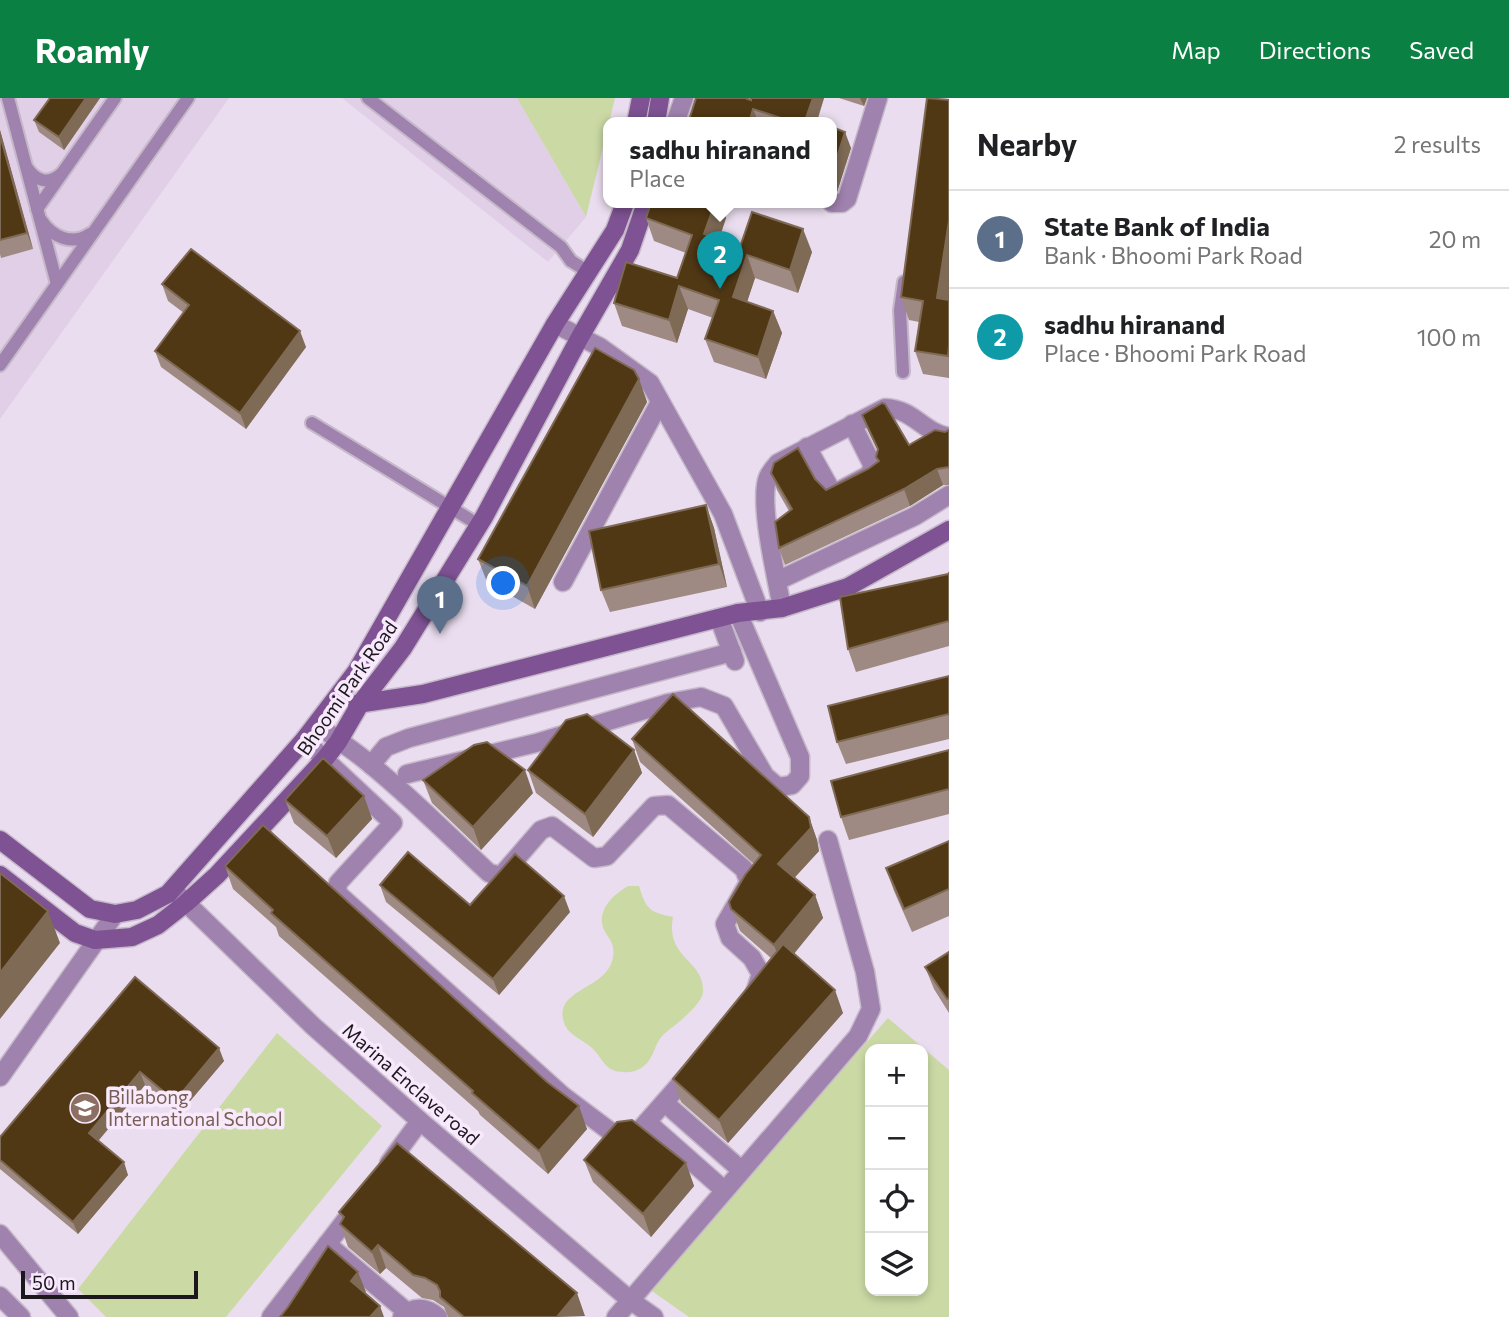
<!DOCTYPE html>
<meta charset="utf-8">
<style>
:root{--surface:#fff;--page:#f6f6f6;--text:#202124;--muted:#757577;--line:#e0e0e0;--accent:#0b8043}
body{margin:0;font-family:Commissioner,sans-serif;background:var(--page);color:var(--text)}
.controls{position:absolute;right:21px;bottom:21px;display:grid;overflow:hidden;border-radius:14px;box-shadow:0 4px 10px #0003}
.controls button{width:63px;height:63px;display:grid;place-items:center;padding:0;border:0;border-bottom:2px solid var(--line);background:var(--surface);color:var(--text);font:35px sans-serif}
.scale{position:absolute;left:21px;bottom:18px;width:177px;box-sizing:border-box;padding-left:7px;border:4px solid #1b171d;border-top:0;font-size:19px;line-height:24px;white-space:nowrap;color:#1b171d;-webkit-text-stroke:5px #f8eafc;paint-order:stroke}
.you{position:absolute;left:504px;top:486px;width:24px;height:24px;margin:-18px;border:5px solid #fff;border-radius:50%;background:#1a73e8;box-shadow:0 0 0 10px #1a73e833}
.badge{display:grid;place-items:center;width:46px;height:46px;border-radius:50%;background:var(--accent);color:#fff;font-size:23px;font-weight:700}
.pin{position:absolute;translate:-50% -58px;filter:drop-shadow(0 2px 4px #0008)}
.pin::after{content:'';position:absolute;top:37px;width:24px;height:21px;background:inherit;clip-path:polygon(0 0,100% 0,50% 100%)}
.popup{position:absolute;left:603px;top:19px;width:234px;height:91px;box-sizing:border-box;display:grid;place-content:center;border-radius:14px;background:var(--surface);filter:drop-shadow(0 2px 5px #0005);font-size:23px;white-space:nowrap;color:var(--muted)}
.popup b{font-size:26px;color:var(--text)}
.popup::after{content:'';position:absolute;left:50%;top:100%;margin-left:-14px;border:14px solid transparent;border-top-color:var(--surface)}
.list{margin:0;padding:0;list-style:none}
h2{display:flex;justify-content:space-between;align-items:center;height:91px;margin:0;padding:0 28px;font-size:30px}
h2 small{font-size:23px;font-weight:400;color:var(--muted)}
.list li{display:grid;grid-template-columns:46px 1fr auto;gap:21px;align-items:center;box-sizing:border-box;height:98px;padding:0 28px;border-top:2px solid var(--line)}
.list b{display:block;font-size:26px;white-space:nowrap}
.list p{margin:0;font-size:23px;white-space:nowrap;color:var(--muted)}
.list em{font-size:23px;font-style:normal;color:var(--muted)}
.icon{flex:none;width:38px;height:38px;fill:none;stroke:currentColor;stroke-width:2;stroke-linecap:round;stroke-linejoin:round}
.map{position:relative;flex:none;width:949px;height:1219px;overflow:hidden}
header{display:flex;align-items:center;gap:42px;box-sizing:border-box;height:98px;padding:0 35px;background:var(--accent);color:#fff}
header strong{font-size:33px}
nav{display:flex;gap:38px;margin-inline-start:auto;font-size:24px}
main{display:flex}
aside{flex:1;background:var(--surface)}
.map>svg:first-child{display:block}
.built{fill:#e1cfe7}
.green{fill:#cbdaa5;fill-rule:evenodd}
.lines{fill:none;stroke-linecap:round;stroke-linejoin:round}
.lane-casing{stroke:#c5b9c9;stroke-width:16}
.street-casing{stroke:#c5b9c9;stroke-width:21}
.secondary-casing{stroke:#c5b9c9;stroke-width:21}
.lane{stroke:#a082ae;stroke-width:12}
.street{stroke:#a082ae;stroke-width:18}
.secondary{stroke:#7e5293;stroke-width:18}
.wall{fill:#9e8a82}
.shaded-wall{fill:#7f6a56}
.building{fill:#513815;stroke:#7f6a56;stroke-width:2}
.labels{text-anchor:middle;stroke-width:7;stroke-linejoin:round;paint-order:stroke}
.street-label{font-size:19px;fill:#1b171d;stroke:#f8eafc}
.education-label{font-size:19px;fill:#785e54;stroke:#f8eafc;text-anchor:start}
</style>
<header>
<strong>Roamly</strong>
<nav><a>Map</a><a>Directions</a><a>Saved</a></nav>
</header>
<main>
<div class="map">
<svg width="949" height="1219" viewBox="0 0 949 1219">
<rect width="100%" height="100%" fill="#eaddef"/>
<g class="built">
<polygon points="0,0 229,0 0,321"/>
<polygon points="342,0 517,0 586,119 548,164"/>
</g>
<g class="green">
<polygon points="517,0 615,0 586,119"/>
<path d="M628,788H639C646,811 649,814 673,819C665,861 705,862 703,894C702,907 674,928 664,936C654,945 655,959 644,968C639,972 631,975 624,974C604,974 604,961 592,950C581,940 566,937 563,921C557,890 608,891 613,859C616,841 604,839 602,825C600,808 616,795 628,788Z"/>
<path d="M888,920L949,972V1219H689L649,1191ZM870,951H923V1193H870Z"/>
<polygon points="277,935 382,1028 226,1219 106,1219 78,1191"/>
</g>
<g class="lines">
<g class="lane-casing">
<g id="lane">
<polyline points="8,0 57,186"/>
<polyline points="368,0 561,149 571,163 587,173"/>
<path d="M27,70C36,83 48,87 61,76"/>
<polyline points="37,111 115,0"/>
<path d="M41,122C52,139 72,148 90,136"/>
<polyline points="0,267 188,0"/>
<polyline points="903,274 900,212 904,184"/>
<polyline points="312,325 479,427"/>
</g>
</g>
<g class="street-casing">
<g id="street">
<polyline points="675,25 684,0"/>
<polyline points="832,105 842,105 847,101 878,0"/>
<polyline points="555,226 600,249 650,285 723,416 760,514"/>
<polyline points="807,349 831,392 837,394 869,377 873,368 852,326"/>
<polyline points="777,483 915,418 949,397"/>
<polyline points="563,484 660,304"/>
<path d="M782,510C777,481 758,404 768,379C770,374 775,369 778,365L885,310C914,311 922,334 949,339"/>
<polyline points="719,520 735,563"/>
<path d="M317,626C331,638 346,647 360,658C406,694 447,736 489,775L501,778L541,732L552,728L594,760L607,758L654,708L668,707L744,771L749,784L725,826L730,840L752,860L761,876L754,897"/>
<polyline points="304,642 393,725 338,785 337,795 563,998 615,1037 639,1033 690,975"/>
<polyline points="371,667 386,649 409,640 732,554"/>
<polyline points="407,676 536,645 668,605 701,599 724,608 765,678 778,689 792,687 800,678 800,659 738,515"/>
<polyline points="175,794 313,928 420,1023 630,1202 654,1219"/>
<polyline points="0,979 115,816"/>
<polyline points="665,1005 741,1072"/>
<polyline points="647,1024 724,1092"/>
<polyline points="389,1065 420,1023"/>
<polyline points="0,1136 69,1219"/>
<polyline points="327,1146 407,1214"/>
<polyline points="0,1198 21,1219"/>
<polyline points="271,1219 355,1110"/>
<path d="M402,1219C413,1207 427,1209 438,1219"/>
<polyline points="616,1219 858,938 871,911 865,874 828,742"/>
</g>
</g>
<g class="secondary-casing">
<g id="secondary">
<polyline points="636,25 641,0"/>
<polyline points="656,25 660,0"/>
<polyline points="357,606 423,596 738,515 782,510 848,489 949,432"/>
<polyline points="0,742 90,811 115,816 137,812 168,796 304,642 356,574 555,226 615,132 625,105"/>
<polyline points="0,777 75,835 95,842 132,839 158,827 186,805 217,777 324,662 338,644 360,606 403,550 484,419 580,239 630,152 646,105"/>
</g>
</g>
<use href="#lane" class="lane"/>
<use href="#street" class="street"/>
<use href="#secondary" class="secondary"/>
</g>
<g class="wall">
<polygon points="50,0 100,0 64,52 39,34 34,22"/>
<polygon points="824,0 817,24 819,25 688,25 751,2"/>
<polygon points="839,0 867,0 864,8"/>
<polygon points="949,2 949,280 923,276 915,253 919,224 909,222 901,199"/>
<polygon points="832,29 851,50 837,94 832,94"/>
<polygon points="0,32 33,151 1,160 0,156"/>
<polygon points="651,105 721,105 726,120 719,141 740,149 812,154 798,195 755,180 747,204 773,213 782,235 766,281 714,264 705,241 713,220 688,211 677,245 622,228 614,205 677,180 686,155 654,143 646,120"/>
<polygon points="162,186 306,249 246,331 161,269 155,253 184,215 168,203"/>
<polygon points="639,281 647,304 535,511 487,484 478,461"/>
<polygon points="862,317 909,347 949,332 949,387 943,387 910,408 785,467 779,450 789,413 777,392 771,375 815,381 826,392 868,371 878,364 876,359 878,353 868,333"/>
<polygon points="706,407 714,430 727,489 610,514 601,492"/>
<polygon points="949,475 949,548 856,574 848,551"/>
<polygon points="949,578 949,641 846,666 837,644"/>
<polygon points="632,641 809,719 817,742 819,753 794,780 815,797 823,820 794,856 843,915 728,1045 681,1004 673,981 771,860 740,833 729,804 754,766 640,664"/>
<polygon points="634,652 642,675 593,739 536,695 528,672"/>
<polygon points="949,652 949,716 849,742 841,719"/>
<polygon points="423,682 533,695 481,752 432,705"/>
<polygon points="364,698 372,721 336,760 294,725 285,702"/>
<polygon points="949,743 949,818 912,834 894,793 886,770"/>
<polygon points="225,768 587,1031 548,1076 480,1017 478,1013 279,838 276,829 233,791"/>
<polygon points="380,787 470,807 570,814 499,897 386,804"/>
<polygon points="949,854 949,915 934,891 925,869"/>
<polygon points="135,879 224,963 179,1016 145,987 98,1042 128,1077 78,1136 0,1071 0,1039"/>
<polygon points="584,1062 686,1065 694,1088 651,1139 593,1084"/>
<polygon points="339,1114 585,1218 448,1219 444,1209 433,1202 422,1200 386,1170 380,1176 348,1149 340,1126 342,1122"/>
</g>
<g class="shaded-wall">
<polygon points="86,0 100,0 64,52 59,39"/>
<polygon points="813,0 824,0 816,25 806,20"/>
<polygon points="860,0 867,0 864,8"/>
<polygon points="753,11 759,25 749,25"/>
<polygon points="0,32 33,151 27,135 0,37"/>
<polygon points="845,34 851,50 837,94 832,79 832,75"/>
<polygon points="715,105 721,105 726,120 713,159 704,136"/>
<polygon points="949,123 949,200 945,223 937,200"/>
<polygon points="803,131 812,154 798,195 790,172"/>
<polygon points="747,157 755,180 741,222 733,199"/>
<polygon points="679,188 688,211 677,245 669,222"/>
<polygon points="773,213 782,235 766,281 758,259"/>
<polygon points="300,233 306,249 246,331 240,315"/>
<polygon points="639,281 647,304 535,511 527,488"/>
<polygon points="937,371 943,387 910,408 904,391"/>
<polygon points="706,407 714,430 727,489 719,466"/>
<polygon points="634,652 642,675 593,739 585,716"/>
<polygon points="525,672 533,695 481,752 473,729"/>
<polygon points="364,698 372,721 336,760 327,738"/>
<polygon points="809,719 817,742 819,753 786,789 778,766"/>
<polygon points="815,797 823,820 782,870 774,847"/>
<polygon points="564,798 570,814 499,897 493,881"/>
<polygon points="48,813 60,845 0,921 0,875"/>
<polygon points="835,892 843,915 728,1045 719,1022"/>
<polygon points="219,950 224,963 179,1016 175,1003"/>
<polygon points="140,974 145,987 94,1048 89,1035"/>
<polygon points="579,1008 587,1031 548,1076 539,1053"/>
<polygon points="124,1064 128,1077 78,1136 73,1124"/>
<polygon points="686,1065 694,1088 651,1139 643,1116"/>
<polygon points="378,1147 386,1170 380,1176 372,1154"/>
<polygon points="358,1174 366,1194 358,1203 351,1183"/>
<polygon points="577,1195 585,1218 557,1219"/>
<polygon points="380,1208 384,1219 370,1219"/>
</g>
<g class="building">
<polygon points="50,0 86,0 59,39 34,22"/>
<polygon points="696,0 745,0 751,2 751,0 813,0 806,20 819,25 793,25 793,24 753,11 749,25 688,25"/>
<polygon points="927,0 949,2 949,123 937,200 949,202 949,248 948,258 915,253 923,203 901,199"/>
<polygon points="832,29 845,34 832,75"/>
<polygon points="0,37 27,135 0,142"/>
<polygon points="651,105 715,105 704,136 740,149 752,114 803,131 790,172 747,157 733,199 773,213 758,259 705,241 719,202 679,188 669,222 614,205 626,164 677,180 692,137 646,120"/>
<polygon points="191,151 300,233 240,315 155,253 189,207 162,186"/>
<polygon points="595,250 634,272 639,281 527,488 478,461"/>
<polygon points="882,305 885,306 909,347 935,332 945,334 949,332 949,369 937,371 904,391 779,450 775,424 792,411 771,375 774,365 798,350 815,381 826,392 868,371 879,363 876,359 878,351 862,317"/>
<polygon points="706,407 719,466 601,492 589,433"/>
<polygon points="949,475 949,523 848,551 840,499 948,476"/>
<polygon points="949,578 949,616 837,644 828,608"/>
<polygon points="673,596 809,719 811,730 778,766 815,797 774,847 731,811 729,804 745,777 761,757 632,641"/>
<polygon points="587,616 634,652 585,716 528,672 566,622"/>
<polygon points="487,644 525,672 473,729 423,682 474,647"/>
<polygon points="949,652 949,691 841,719 831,683"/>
<polygon points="323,660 364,698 327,738 285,702"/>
<polygon points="263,727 547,984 579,1008 539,1053 472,995 473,993 271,815 273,812 225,768"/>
<polygon points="949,743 949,791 904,811 886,770"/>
<polygon points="408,754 470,807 515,756 564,798 493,881 380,787"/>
<polygon points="0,775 48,813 0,875"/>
<polygon points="783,846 835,892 719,1022 673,981"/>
<polygon points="949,854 949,900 947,901 925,869"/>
<polygon points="135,879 219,950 175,1003 140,974 89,1035 124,1064 73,1124 0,1062 0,1039"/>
<polygon points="632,1022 686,1065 643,1116 584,1062 617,1024"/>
<polygon points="397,1045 577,1195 557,1219 464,1219 440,1199 440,1193 437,1187 425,1180 413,1177 378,1147 372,1154 340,1126 344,1119 339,1114"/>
<polygon points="328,1148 358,1174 351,1183 380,1208 370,1219 280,1219 288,1209"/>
</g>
<defs>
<g id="school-disc" transform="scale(1.575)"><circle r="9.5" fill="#8d6e63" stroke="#f8eafc"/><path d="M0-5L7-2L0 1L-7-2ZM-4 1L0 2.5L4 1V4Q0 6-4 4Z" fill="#fff"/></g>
</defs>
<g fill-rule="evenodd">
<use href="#school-disc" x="85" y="1010"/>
</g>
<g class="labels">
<g class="street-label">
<text transform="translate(347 590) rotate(-55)" y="7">Bhoomi Park Road</text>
<text transform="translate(411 986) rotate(41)" y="7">Marina Enclave road</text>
</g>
<g class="education-label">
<text x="108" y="1006">Billabong<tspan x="108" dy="22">International School</tspan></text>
</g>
</g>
</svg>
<div class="controls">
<button>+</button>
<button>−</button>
<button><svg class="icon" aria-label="locate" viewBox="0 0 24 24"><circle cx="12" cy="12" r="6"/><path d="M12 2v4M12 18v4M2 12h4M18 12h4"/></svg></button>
<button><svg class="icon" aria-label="layers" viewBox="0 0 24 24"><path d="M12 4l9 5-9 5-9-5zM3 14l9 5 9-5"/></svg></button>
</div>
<div class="scale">50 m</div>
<div class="you"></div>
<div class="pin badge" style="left:440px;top:536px;background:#5c6f8a">1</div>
<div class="pin badge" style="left:720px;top:191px;background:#0f9aa8">2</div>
<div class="popup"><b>sadhu hiranand</b>Place</div>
</div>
<aside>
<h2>Nearby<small>2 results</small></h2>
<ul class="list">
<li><span class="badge" style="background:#5c6f8a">1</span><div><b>State Bank of India</b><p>Bank · Bhoomi Park Road</p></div><em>20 m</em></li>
<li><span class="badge" style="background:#0f9aa8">2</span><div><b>sadhu hiranand</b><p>Place · Bhoomi Park Road</p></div><em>100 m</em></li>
</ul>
</aside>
</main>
